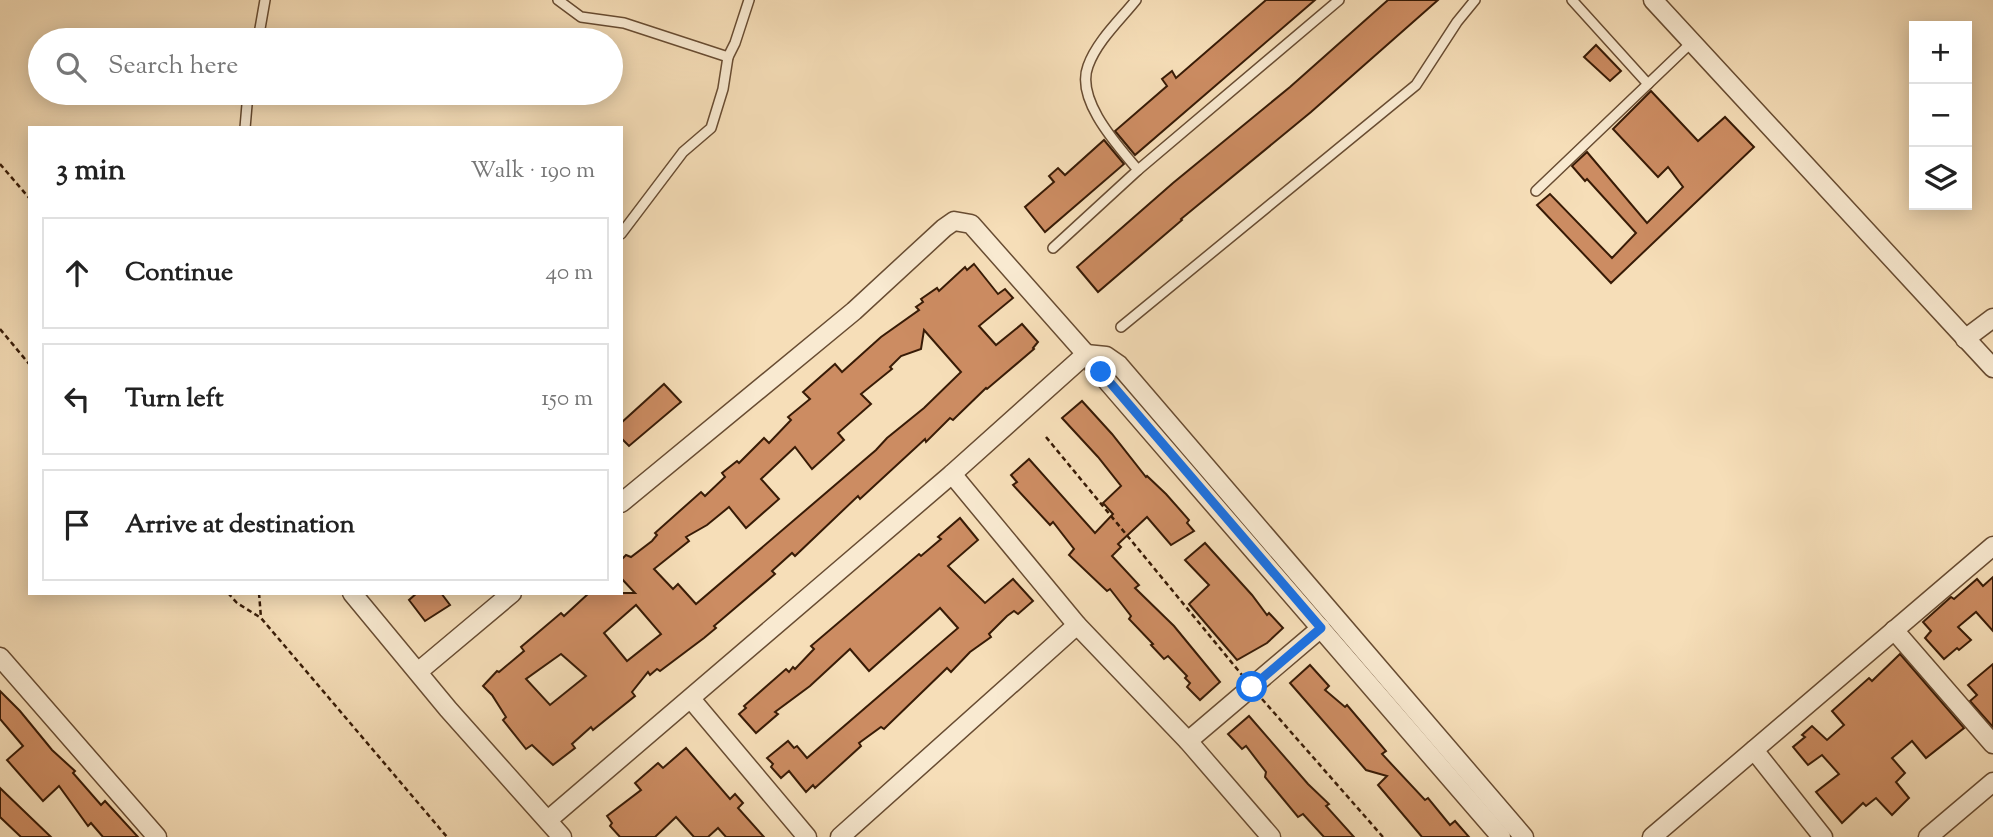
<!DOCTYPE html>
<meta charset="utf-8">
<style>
:root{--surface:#fff;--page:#f6f6f6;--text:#222;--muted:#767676;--line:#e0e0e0}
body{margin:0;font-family:"Sorts Mill Goudy",serif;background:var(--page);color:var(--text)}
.controls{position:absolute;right:21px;top:21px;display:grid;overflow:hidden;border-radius:0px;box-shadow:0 4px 18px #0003}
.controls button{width:63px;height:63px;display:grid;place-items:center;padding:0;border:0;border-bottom:2px solid var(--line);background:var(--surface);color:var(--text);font:35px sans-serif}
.stop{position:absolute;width:21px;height:21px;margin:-16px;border:5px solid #1a73e8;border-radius:50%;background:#fff}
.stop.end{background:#1a73e8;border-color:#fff;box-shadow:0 2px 7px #0008}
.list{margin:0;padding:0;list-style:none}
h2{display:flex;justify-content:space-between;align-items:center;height:91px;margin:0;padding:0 28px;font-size:30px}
h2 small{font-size:23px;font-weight:400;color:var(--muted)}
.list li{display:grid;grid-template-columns:46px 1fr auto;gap:21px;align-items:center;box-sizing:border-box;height:112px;margin:0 14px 14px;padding:0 14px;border:2px solid var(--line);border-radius:0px}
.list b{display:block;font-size:26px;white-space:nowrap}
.list em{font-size:23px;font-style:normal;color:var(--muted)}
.icon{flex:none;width:38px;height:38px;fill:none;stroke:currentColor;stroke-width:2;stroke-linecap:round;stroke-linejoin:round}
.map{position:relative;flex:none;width:1993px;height:837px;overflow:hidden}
.search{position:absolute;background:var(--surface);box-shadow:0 4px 18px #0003;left:28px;top:28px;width:595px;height:77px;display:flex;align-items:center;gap:18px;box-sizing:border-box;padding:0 24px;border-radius:38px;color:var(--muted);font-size:26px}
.panel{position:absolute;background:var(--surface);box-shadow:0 4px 18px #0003;left:28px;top:126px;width:595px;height:469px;border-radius:0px}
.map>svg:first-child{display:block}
.building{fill:#cc8c62;stroke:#381b06;stroke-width:2;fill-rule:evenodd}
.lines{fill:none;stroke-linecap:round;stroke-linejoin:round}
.lane-casing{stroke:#684c32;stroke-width:12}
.street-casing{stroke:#684c32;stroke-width:21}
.path{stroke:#381b06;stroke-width:2.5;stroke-dasharray:5 3.5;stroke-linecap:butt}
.lane{stroke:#f9ead1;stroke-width:9}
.street{stroke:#f9ead1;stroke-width:18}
.route{stroke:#1a73e8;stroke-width:9}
</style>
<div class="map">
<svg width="1993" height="837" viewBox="0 0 1993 837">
<rect width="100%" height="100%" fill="#f6deb8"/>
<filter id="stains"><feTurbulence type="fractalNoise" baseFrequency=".00286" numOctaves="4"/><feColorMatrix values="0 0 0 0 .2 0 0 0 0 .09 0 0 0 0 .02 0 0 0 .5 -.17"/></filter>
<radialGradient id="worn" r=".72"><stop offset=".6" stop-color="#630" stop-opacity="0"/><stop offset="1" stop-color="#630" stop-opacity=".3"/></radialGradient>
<g class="building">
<polygon points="1266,0 1315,0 1135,155 1115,131 1167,86 1162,79 1172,71 1176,78"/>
<polygon points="1388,0 1438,0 1311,112 1181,219 1182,220 1098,292 1077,267 1173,183 1290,87"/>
<polygon points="1596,45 1621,71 1610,81 1584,57"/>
<polygon points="1651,91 1698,141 1725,117 1754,147 1611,283 1537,205 1550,194 1612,258 1636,233 1587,179 1585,181 1572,166 1587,152 1647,223 1683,187 1668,167 1658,177 1613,129"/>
<polygon points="1104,140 1124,164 1045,232 1025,207 1054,182 1049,176 1058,168 1065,175"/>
<path d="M974,264L998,294L1005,289L1013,298L979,326L996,345L1022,324L1038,342L1033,348L1034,349L987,389L986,388L953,420L950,418L926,442L925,439L860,499L858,496L795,556L792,553L772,571L775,574L714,626L716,628L704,638L660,671L657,669L650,675L648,672L632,692L635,696L593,730L591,727L572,744L575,748L553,765L532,745L526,749L503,720L506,717L492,695L483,686L497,671L499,672L524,651L521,647L561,613L564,616L589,593H635L621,578V560L626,555L631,557L652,541L657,535L655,533L701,492L705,496L725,477L722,473L737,461L739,463L764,438L769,443L791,420L788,417L810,399L803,392L835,364L842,372L881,337L919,310L916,307L923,302L921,299L937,288L939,291L965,267L967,270ZM924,330L961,372L924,408L887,438L876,450L696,604L678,584L673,589L654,569L689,541L686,537L707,525L729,507L746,528L779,499L761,479L795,447L812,469L844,440L838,433L871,404L861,394L892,369L890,367L901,356L921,349ZM636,605L661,634L627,661L604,633ZM561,654L586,676L550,705L526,679Z"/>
<polygon points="664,384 681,402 629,446 621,438 621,423"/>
<polygon points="1082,401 1112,434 1146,477 1147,476 1166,494 1189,520 1187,523 1194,531 1171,545 1147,517 1118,544 1121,547 1112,556 1139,585 1135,588 1174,626 1220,682 1200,700 1187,687 1190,683 1185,678 1187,676 1168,656 1164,659 1151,645 1153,644 1129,619 1131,616 1110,589 1107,591 1069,555 1074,549 1053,522 1050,525 1013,485 1017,482 1011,475 1029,459 1095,533 1113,514 1103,503 1121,486 1098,457 1062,418"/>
<polygon points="960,518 978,540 948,566 985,603 1013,579 1033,601 1018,614 1014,611 1007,616 989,634 991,637 970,652 951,672 947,668 884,729 881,727 859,743 861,746 815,788 813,785 806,792 789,771 781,778 771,767 773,764 767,758 788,741 794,748 797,746 807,758 958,628 940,608 869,671 850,649 810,686 775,712 778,714 756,733 739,714 746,708 744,706 786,669 789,672 793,667 795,669 814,649 811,646 919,554 921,556 941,539 938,537"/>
<polygon points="1205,543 1252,595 1267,615 1269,613 1283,628 1267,643 1237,660 1189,604 1209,585 1185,560"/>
<polygon points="1993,577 1993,631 1976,612 1958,627 1971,640 1959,650 1957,648 1944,659 1925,638 1931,631 1923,622 1951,597 1954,599 1977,579 1983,586"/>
<polygon points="417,593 441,593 450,605 425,621 409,600"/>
<polygon points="1900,654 1964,728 1926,758 1912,741 1892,758 1905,773 1896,782 1909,798 1892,815 1876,798 1866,806 1863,803 1842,823 1816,792 1839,774 1822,755 1808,765 1793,747 1805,737 1802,735 1812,726 1827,740 1844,725 1832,711 1869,678 1872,681"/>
<polygon points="1993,664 1993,727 1970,701 1977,695 1968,685"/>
<polygon points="1310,665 1329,686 1325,690 1345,707 1347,705 1386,751 1382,754 1425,800 1428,798 1450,825 1455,821 1469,837 1422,837 1378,785 1387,776 1366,770 1290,683"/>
<polygon points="0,691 20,711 52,750 75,771 73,773 101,805 105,801 138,837 103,837 91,823 88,826 59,786 43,801 7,760 23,746 0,719"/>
<polygon points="1249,716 1308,784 1329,804 1326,806 1354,837 1324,837 1303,814 1298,817 1265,777 1266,772 1246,746 1242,749 1228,734"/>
<polygon points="686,748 730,799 735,794 743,803 738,808 764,837 726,837 718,828 708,837 694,837 676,817 655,837 620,837 610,826 612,823 607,816 641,790 635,783 658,763 663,768"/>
<polygon points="0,788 51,837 21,837 0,817"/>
</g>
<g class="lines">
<g class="lane-casing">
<g id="lane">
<polyline points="558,0 581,17 624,23 728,57 735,43 749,0"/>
<path d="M1136,0C1120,20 1097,41 1088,66C1075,100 1118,146 1138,170"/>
<polyline points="1572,0 1648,84"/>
<polyline points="258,40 265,0"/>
<polyline points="245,128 248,93"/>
<polyline points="1536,191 1692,42"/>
<polyline points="621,234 683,152 711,128 723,89 728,57"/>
<polyline points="1053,248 1138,170 1339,0"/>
<polyline points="1121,327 1416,85 1457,22 1475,0"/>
</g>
</g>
<g class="street-casing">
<g id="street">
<polyline points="1653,0 1993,368"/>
<polyline points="1965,339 1993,318"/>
<polyline points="1093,356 1094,366 1501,837"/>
<polyline points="952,474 1077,625 1188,741 1271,837"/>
<polyline points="621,503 854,311 944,228 954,221 971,224 1086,354"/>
<polyline points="352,593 448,709 562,837"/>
<polyline points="1894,630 1993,744"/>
<polyline points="0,657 157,837"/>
<polyline points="419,671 512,593"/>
<polyline points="691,699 807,837"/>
<polyline points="1188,741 1321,628"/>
<polyline points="1754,750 1823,837"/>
<polyline points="548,820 952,474 1086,354 1106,356 1119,365 1524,837"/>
<polyline points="840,837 1077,625"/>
<polyline points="1652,837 1993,546"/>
<polyline points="1928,837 1993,782"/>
</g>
</g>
<g class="path">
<polyline points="0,164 30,199"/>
<polyline points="0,329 30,365"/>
<polyline points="1046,437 1242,675"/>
<polyline points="228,593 237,603 261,618 447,837"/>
<polyline points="259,593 261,618"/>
<polyline points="1262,699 1383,837"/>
</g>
<use href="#lane" class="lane"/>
<use href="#street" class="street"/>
</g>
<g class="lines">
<polyline class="route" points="1101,372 1321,628 1252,687"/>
</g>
<rect width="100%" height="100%" filter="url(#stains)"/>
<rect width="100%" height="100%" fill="url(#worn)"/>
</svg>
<div class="controls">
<button>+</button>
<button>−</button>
<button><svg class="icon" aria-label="layers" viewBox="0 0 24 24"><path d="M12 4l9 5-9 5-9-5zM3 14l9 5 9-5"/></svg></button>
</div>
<div class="stop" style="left:1252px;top:687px"></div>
<div class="stop end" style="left:1101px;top:372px"></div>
<div class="search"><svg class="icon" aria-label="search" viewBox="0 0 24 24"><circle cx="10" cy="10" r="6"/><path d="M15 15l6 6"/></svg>Search here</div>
<section class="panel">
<h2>3 min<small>Walk · 190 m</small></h2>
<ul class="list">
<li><svg class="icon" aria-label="ahead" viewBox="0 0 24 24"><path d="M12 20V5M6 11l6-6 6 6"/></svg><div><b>Continue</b></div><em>40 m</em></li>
<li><svg class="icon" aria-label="left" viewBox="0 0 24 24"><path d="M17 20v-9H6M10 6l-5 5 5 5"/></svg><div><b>Turn left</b></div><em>150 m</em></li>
<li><svg class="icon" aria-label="arrive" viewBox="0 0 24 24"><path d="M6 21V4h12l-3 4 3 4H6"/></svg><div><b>Arrive at destination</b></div></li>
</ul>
</section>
</div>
